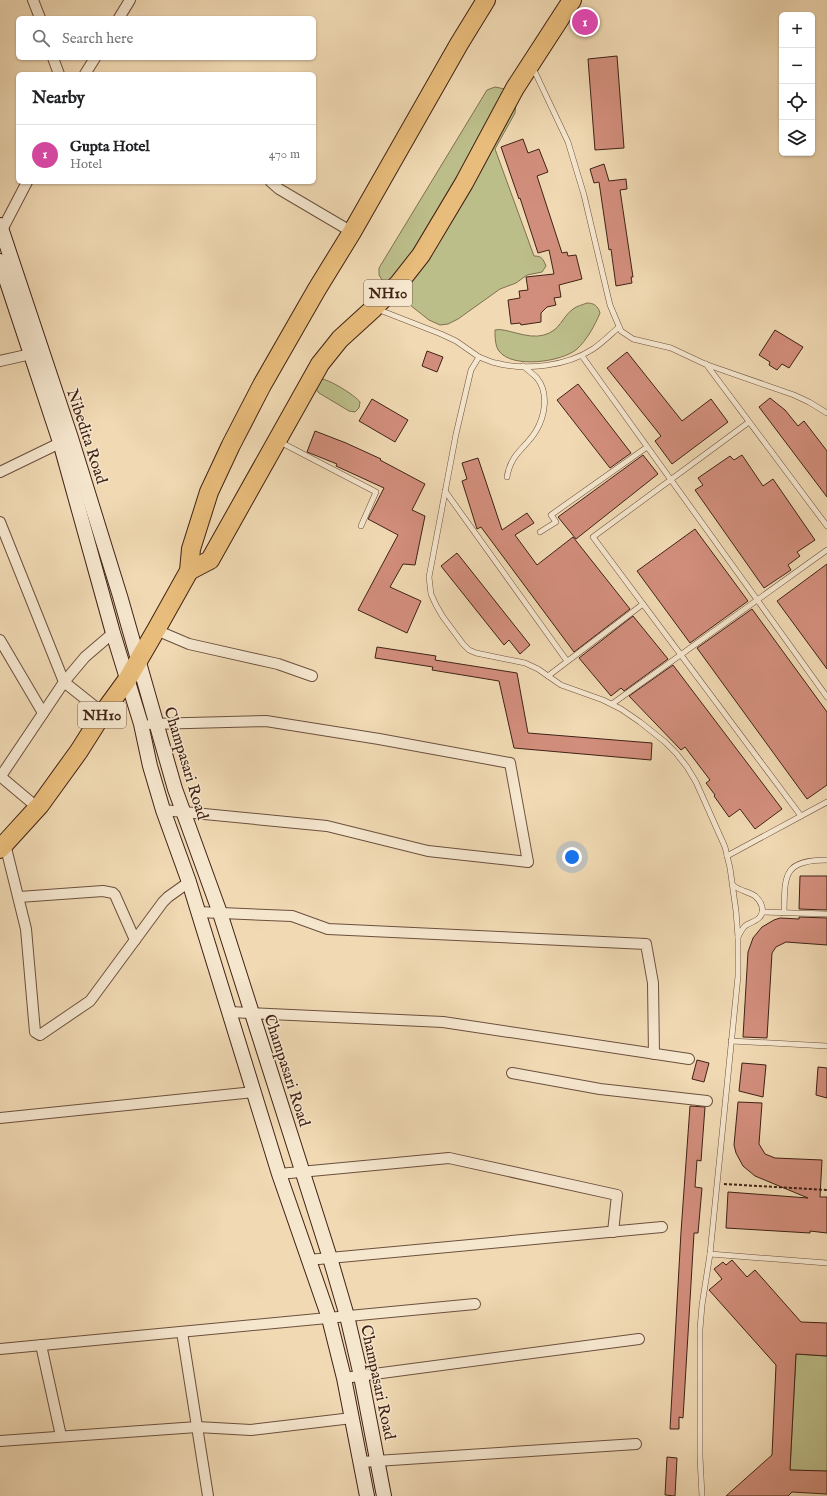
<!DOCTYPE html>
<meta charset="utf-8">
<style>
:root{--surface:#fff;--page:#f2f2f2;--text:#202124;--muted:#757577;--line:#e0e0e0;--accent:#2563eb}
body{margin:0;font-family:"IM FELL English",serif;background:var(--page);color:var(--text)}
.controls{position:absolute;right:12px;top:12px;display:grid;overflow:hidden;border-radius:6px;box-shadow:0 1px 3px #0004}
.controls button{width:36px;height:36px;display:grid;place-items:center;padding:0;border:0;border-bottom:1px solid var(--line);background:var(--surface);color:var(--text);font:20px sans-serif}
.you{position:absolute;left:572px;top:857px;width:14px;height:14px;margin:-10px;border:3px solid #fff;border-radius:50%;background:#1a73e8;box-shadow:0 0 0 6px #1a73e833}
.badge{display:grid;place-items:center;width:26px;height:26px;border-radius:50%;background:var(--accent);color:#fff;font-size:13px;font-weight:700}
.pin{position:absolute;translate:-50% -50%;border:2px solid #fff;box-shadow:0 1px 4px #0006}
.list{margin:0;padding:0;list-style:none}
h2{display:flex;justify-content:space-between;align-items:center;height:52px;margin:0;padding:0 16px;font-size:17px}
h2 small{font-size:13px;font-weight:400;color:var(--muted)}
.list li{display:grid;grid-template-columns:26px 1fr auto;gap:12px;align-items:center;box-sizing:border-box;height:60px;padding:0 16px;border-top:1px solid var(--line)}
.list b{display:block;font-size:15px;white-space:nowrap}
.list p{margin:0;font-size:13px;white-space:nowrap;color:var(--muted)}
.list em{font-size:13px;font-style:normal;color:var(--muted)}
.icon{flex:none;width:22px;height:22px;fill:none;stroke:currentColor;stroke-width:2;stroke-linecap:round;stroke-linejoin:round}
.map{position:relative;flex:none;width:827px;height:1496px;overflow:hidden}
.search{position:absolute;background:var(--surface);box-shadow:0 1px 3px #0004;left:16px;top:16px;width:300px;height:44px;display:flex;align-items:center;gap:10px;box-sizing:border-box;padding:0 14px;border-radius:6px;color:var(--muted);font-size:15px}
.panel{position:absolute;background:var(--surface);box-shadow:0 1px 3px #0004;left:16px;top:72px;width:300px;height:112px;border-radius:6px}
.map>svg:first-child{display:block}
.green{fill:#bcbe8a;stroke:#7e7050}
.building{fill:#d28e7c;stroke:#402216}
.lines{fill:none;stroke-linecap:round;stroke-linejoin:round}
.lane-casing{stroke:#6c503d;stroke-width:6}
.street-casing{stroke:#6c503d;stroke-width:12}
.secondary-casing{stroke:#402216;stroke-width:16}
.highway-casing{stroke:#402216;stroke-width:20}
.path{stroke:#402216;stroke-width:2;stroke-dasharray:3 2;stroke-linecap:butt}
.lane{stroke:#f5e6ce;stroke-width:5}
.street{stroke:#f5e6ce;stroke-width:10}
.secondary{stroke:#f5e6ce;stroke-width:14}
.highway{stroke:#e8bc7a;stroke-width:18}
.labels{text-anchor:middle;stroke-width:3;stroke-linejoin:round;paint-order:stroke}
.shield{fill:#f5e6ce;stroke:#765d4d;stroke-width:1}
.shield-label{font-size:15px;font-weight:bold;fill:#402216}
.street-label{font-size:16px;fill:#402216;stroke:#f5e6ce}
</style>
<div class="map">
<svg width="827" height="1496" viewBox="0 0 827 1496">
<rect width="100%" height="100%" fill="#f0d9b3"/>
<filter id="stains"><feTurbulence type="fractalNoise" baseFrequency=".005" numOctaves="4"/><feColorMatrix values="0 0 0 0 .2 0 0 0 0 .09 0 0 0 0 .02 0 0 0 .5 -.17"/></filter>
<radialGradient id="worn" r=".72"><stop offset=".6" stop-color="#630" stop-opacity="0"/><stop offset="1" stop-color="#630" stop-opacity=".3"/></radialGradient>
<g class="green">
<path d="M495,87L505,89L516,104L515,113L495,149L534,256C542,256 543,259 546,266L542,272L527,275L516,283L500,289L458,319L448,324L440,325L429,320L386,286L379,275V268L487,90Z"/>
<path d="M587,303C594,303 598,306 600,313C595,325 587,340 577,349C562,362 512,369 499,351C495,346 495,336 495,330C505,327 527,340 544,335C561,330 561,318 573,309C577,306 582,305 587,303Z"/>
<path d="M321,379C329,379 356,396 360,402L359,408L355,412L349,411L319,393L316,389Z"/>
<polygon points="796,1354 827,1356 827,1471 790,1470"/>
</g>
<g class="building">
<polygon points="617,56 624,148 595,150 588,59"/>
<polygon points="523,139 528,153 539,149 548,172 537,176 562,253 567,252 568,256 576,255 582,279 559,285 561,297 554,298 556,305 547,307 541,313 541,322 521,325 520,323 511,324 508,300 520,298 519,291 528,290 526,277 554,274 549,250 538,253 520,198 519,199 501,147"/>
<polygon points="604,164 609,181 626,179 627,189 620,190 633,277 631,277 632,283 616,286 611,249 609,250 599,182 594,183 590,169"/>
<polygon points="775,330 803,347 789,368 782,364 777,370 769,365 770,362 759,355"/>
<polygon points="427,351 443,357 437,372 422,366"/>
<polygon points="627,352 682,421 711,399 728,422 672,464 655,441 661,436 607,368"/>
<polygon points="578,384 631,453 610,468 557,400"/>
<polygon points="770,398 785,410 798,426 804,421 827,451 827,497 759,407"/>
<polygon points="372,399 408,420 395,442 359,421"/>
<polygon points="315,431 346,443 381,459 380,460 425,484 412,510 425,516 415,565 403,564 390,587 421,601 407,633 358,610 398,535 368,519 384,488 336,466 337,464 307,452"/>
<polygon points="643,455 658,474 576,539 558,517"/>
<polygon points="742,455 763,486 773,479 815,540 797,552 800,556 788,565 791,570 764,588 695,490 703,485 698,478 730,456 734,460"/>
<polygon points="478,458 502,530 527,513 534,523 515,535 537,565 573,537 630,609 574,652 481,527 477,529 462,481 467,479 462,463"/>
<polygon points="695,529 748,601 690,643 637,571"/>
<polygon points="457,553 530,645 520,654 509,640 504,645 441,566"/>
<polygon points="827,564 827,669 777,601"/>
<polygon points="752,609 827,712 827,785 807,799 697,648"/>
<polygon points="633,616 668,659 624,691 621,688 611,696 579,658"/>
<polygon points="377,647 436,656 435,660 517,673 528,733 652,743 651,760 514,748 499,681 432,670 433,667 375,658"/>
<polygon points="673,665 782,809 755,829 740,809 729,817 714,796 715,795 706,783 710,780 685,747 681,750 629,696"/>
<polygon points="800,876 827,876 827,910 799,909"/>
<polygon points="799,917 827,918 827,945 786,942 776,947 772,953 767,1038 743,1037 748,952 753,938 762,927 774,920 780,918 799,919"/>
<polygon points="697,1060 709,1063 704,1082 692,1079"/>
<polygon points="742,1063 766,1065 763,1097 739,1091"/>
<polygon points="818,1067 827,1068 827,1098 816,1095"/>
<polygon points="738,1102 762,1103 759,1144 765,1154 775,1158 822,1160 820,1197 827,1197 827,1233 810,1231 810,1233 726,1228 728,1192 808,1198 755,1176 743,1166 736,1153 734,1145"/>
<polygon points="690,1106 705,1107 701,1161 697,1160 695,1187 702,1188 698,1233 694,1233 683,1418 679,1417 679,1429 670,1429 681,1232"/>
<polygon points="732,1260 747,1277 755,1270 801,1322 827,1323 827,1356 796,1354 790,1470 827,1471 827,1494 792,1492 788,1496 726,1496 772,1455 776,1365 709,1290 722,1279 714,1269 723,1262 726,1265"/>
<polygon points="667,1457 677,1458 675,1496 665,1495"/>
</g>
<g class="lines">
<g class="lane-casing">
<g id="lane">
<polyline points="533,68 568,142 584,195 610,305 621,331 633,339 671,348 705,364 794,395 809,402 827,413"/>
<polyline points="377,309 441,334 456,341 479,357 471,370 456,434 429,577 431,594 436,605 443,617 463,644 469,650 476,653 525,663 538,669 561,685 603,700 621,709 640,722 665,742 676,753 687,767 696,782 725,847 730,868 736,911 738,937 738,976 710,1254 702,1305 700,1329 700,1457 702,1496"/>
<polyline points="582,356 827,697"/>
<path d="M479,357C485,359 490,362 496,363C526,371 567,366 593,349C602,343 611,334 619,327"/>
<polyline points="706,364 827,526"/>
<polyline points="749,422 593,537 801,816"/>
<polyline points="280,442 376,492 361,526"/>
<path d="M507,477C511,453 525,449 536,431C545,416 549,393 537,378C533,374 528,370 523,366"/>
<polyline points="445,491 567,661"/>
<polyline points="540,532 556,522 551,515 647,447"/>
<polyline points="548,676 643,604"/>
<polyline points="612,704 827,550"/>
<polyline points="727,856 827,802"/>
<path d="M733,885C739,891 748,891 755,896C761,901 766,911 759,918C755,922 749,923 745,926C742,929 740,933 738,937"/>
<polyline points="762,912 827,914"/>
<path d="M784,913C785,876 782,860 827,860"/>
<polyline points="731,1041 827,1046"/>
<polyline points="710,1254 827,1263"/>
</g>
</g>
<g class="street-casing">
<g id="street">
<polyline points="33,0 40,18"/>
<polyline points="119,18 130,0"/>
<polyline points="53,58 59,74"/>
<polyline points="85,74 95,58"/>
<polyline points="271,182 279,189 352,232"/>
<polyline points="2,230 27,182"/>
<polyline points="0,361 31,354"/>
<polyline points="0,472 66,440"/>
<polyline points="0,522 64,682 103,713"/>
<polyline points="156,630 189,644 278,664 312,676"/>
<polyline points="0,640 43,713"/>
<polyline points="151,724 266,721 379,739 510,763 528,862 428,851 327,826 163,810"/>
<polyline points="0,776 38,808"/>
<polyline points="1,776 64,682 85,657 113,633"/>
<polyline points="5,844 26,929 35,1032 40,1035 90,1001 163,902 168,897 189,882"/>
<polyline points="19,897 103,891 113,893 115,895 135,940"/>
<polyline points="198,912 292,916 328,929 646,944 653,983 654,1054"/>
<polyline points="229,1012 443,1022 689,1059"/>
<polyline points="512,1073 600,1089 707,1101"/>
<polyline points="0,1118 254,1092"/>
<polyline points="279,1174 449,1158 617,1195 613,1232"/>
<polyline points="308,1260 662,1227"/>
<polyline points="182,1332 208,1496"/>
<polyline points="41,1345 61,1436"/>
<polyline points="0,1349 475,1304"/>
<polyline points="344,1378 639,1339"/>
<polyline points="0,1441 197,1427 251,1430 352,1418"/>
<polyline points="361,1462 636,1444"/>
</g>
</g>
<g class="secondary-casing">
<g id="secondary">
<polyline points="0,225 71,438 120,596 175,789 220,913 330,1258 347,1316 361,1376 384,1496"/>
<polyline points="0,261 60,442 113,633 141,724 150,766 163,810 189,882 279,1174 329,1318 344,1378 367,1496"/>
</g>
</g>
<g class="highway-casing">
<g id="highway">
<polyline points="189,571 210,560 320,364 340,339 374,308 399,283 421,255 464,183 515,88 572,0"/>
<polyline points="0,849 40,805 79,751 103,713 127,680 156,630 189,571 191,549 209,492 231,445 262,385 317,289 352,232 459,44 486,0"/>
</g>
</g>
<polyline class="path" points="724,1184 827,1190"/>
<use href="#lane" class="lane"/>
<use href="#street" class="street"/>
<use href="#secondary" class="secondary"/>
<use href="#highway" class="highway"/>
</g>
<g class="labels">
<g class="shield">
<rect x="364" y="280" width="48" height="26" rx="3"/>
<rect x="78" y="702" width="48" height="26" rx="3"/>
</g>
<g class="shield-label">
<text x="388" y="298">NH10</text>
<text x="102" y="720">NH10</text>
</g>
<g class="street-label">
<text transform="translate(88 436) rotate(72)" y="6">Nibedita Road</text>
<text transform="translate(187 763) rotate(73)" y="6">Champasari Road</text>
<text transform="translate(288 1070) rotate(72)" y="6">Champasari Road</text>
<text transform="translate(379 1382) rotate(78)" y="6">Champasari Road</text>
</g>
</g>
<rect width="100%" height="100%" filter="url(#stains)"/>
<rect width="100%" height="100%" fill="url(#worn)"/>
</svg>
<div class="controls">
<button>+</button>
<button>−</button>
<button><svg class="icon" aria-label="locate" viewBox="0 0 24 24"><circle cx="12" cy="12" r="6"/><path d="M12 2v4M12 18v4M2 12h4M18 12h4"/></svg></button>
<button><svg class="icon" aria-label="layers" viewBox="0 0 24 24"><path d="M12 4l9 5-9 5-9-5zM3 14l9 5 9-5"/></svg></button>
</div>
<div class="you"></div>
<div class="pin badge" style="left:585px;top:22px;background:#d1479c">1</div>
<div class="search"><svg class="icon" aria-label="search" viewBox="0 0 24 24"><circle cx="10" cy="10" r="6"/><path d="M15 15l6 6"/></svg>Search here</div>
<section class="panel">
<h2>Nearby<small></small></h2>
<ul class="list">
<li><span class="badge" style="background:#d1479c">1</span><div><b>Gupta Hotel</b><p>Hotel</p></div><em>470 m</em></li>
</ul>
</section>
</div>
